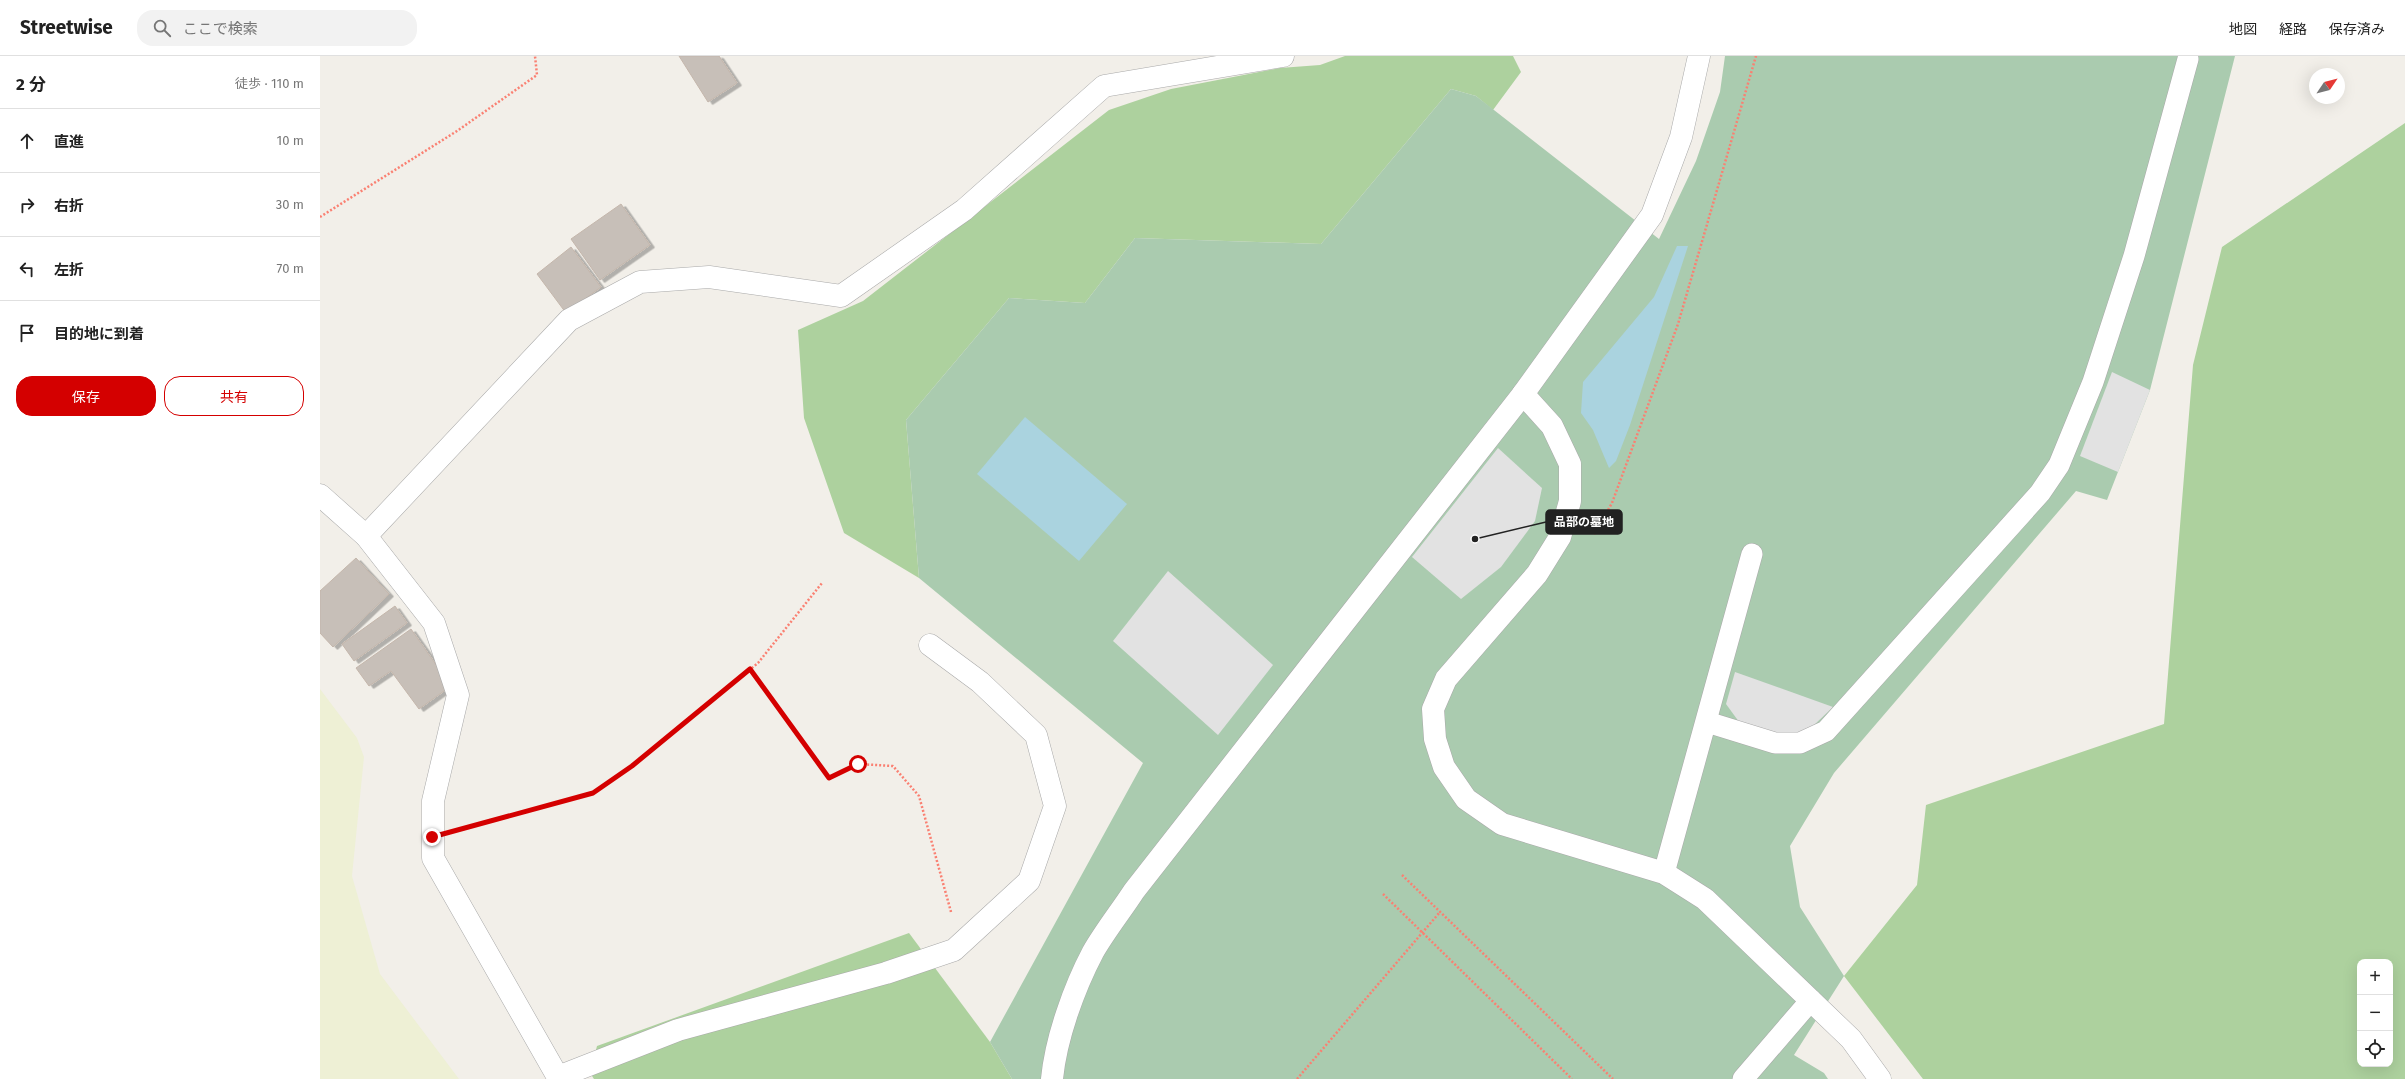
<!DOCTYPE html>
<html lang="ja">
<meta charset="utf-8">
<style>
:root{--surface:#fff;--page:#f2f2f2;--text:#222;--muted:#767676;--line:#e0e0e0;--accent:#d40000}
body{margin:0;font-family:"Fira Sans","Noto Sans JP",sans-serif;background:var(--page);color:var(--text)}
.controls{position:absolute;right:12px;bottom:12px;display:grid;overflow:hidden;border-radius:8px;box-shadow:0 4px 16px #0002}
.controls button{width:36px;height:36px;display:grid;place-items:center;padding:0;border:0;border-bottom:1px solid var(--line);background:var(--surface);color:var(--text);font:20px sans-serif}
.compass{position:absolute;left:1989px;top:12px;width:36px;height:36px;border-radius:50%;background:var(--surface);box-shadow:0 4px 16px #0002;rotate:55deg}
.stop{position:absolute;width:12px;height:12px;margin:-9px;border:3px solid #d40000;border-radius:50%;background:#fff}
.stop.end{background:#d40000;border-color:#fff;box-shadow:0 1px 4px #0008}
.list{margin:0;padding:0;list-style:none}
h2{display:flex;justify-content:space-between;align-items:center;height:52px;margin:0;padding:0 16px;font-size:17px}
h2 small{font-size:13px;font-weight:400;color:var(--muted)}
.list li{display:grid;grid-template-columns:26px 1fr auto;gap:12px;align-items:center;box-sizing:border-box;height:64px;padding:0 16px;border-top:1px solid var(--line)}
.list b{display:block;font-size:15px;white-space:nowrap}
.list em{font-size:13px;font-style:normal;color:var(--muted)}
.actions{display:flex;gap:8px;padding:12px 16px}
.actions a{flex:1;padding:9px 0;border:1px solid var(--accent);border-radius:16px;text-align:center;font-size:14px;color:var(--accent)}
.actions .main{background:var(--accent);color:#fff}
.icon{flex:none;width:22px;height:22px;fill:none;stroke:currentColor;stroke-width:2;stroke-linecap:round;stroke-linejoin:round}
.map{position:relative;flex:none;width:2085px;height:1023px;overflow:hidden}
header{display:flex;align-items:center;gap:24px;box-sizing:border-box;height:56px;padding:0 20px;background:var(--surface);border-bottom:1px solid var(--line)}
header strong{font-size:19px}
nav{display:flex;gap:22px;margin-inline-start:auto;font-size:14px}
.search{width:280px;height:36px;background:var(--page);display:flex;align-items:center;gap:10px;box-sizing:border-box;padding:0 14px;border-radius:16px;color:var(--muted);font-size:15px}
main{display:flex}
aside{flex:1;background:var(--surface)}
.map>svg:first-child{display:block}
.farmland{fill:#eef0d5}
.forest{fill:#add19e;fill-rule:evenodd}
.cemetery{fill:#aacbaf}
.parking{fill:#e2e2e2}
.water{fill:#aad3df}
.building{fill:#c7bfb8;stroke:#c4b6ab;filter:url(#shadow)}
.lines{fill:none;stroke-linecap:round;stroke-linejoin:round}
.service-casing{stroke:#a9a9a9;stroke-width:22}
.minor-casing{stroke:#a9a9a9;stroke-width:23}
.tertiary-casing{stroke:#a9a9a9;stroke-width:23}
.path{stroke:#fa8072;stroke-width:2.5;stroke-dasharray:2 2;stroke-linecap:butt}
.service{stroke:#fff;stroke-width:21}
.minor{stroke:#fff;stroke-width:22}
.tertiary{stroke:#fff;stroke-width:22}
.route{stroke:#d40000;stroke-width:5}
.leader{fill:none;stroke:#222;stroke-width:1.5}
.callout-dot{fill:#222;stroke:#fff;stroke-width:1.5}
.callout{fill:#222;stroke:#222;stroke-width:1.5}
.callout-label{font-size:12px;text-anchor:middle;font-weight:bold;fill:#fff}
</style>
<header>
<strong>Streetwise</strong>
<div class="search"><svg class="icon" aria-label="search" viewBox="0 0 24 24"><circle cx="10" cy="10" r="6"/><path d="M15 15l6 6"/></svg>ここで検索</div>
<nav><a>地図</a><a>経路</a><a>保存済み</a></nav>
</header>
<main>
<aside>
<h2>2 分<small>徒歩 · 110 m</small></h2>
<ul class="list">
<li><svg class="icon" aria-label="ahead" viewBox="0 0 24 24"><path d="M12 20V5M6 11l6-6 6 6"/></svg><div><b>直進</b></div><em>10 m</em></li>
<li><svg class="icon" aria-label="right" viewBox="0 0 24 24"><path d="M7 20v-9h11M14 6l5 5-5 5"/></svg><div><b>右折</b></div><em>30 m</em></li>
<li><svg class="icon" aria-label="left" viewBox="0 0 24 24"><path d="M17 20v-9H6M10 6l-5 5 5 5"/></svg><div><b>左折</b></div><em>70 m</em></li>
<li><svg class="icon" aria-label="arrive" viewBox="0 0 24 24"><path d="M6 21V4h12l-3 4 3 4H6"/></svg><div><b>目的地に到着</b></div></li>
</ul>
<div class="actions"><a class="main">保存</a><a>共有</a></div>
</aside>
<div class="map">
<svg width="2085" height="1023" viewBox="0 0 2085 1023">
<defs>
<filter id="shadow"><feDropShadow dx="4.5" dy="2.5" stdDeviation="0" flood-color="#0004"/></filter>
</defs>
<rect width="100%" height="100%" fill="#f2efe9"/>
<polygon class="farmland" points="0,633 37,682 44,701 32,820 60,918 139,1023 0,1023"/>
<g class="forest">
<polygon points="1025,0 1193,0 1201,16 1173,54 1156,40 1131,33 1001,188 815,182 765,247 689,242 586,364 599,522 524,477 484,362 478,274 543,245 789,54 851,33 960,12 1000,9"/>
<path d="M2085,67V1023H1603L1524,920L1597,829L1606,749L1844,668L1873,309L1902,191ZM2040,906H2070V1008H2040Z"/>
<polygon points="589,877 670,986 692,1023 274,1023 270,1017 277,990"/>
</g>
<polygon class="cemetery" points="1405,0 1915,0 1830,334 1787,444 1756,435 1514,717 1470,790 1480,851 1524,920 1474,999 1504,1017 1508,1023 692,1023 670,986 823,707 599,522 586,364 689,242 765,247 815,182 1001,188 1131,33 1156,40 1339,183 1376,105 1400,36"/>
<g class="parking">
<polygon points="1792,316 1830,334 1798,416 1760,400"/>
<polygon points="1178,392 1222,432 1215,465 1181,511 1141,543 1092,501"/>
<polygon points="848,515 953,609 898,679 793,585"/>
<polygon points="1415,616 1513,651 1493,670 1477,678 1458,681 1422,670 1406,648"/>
</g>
<g class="water">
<polygon points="1357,190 1368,190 1310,369 1296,405 1289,412 1273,374 1261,357 1263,326 1334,241"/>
<polygon points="705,361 807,448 759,505 657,418"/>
</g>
<g class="building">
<polygon points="359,0 399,0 417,27 388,46"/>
<polygon points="301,148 330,189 280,224 251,183"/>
<polygon points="251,191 281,231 246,257 217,218"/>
<polygon points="36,502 69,538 13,591 0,577 0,535"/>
<polygon points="75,550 87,567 34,605 22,588"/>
<polygon points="91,573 131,630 99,653 71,615 49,630 36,612"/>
</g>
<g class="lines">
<g class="service-casing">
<g id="service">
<polyline points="1387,666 1455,687 1480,687 1506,675 1720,437 1739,409 1773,326 1814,200 1868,3"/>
<polyline points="1344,817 1432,498"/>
<polyline points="1423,1023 1491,944"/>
</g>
</g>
<g class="minor-casing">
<g id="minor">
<polyline points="0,439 46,480 114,567 138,639 113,745 113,802 239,1023"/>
<polyline points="46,480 249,264 320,226 389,221 521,240 644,154 784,30 963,0"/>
<polyline points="238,1021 358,974 566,917 634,894 709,825 735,750 716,679 660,626 610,589"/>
<path d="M732,1023C736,982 754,932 773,896C785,875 801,855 814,835L1203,338"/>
</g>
</g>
<g class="tertiary-casing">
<polyline id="tertiary" points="1379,0 1361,81 1332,159 1203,338 1232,370 1250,408 1250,445 1240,481 1217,518 1126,623 1113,653 1115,683 1124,711 1146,743 1182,768 1344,817 1385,843 1531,983 1560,1023"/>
</g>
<g class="path">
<polyline points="0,161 137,75 217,19 215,0"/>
<polyline points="1274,478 1292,447 1358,268 1436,0"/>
<polyline points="430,613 509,722 538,708 573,710 599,740 631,856"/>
<polyline points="144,773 273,737 312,710 438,607 502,527"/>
<polyline points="1082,819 1293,1023"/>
<polyline points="1063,838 1252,1023"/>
<polyline points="977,1023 1120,856"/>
</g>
<use href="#service" class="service"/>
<use href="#minor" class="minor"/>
<use href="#tertiary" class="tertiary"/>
</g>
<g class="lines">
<polyline class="route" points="112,781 273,737 312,710 430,613 509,722 538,708"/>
</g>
<path class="leader" d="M1155 483L1226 466"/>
<circle class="callout-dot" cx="1155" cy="483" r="4"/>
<rect class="callout" x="1226" y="454" width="76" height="24" rx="4"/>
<g class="callout-label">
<text x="1264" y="470">品部の墓地</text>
</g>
</svg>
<div class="controls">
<button>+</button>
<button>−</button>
<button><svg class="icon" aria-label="locate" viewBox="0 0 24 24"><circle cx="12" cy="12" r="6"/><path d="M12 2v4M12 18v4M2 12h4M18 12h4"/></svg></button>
</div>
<svg class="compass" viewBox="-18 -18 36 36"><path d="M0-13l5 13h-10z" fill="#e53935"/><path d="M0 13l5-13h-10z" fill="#767676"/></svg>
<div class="stop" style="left:538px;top:708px"></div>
<div class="stop end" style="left:112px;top:781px"></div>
</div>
</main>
